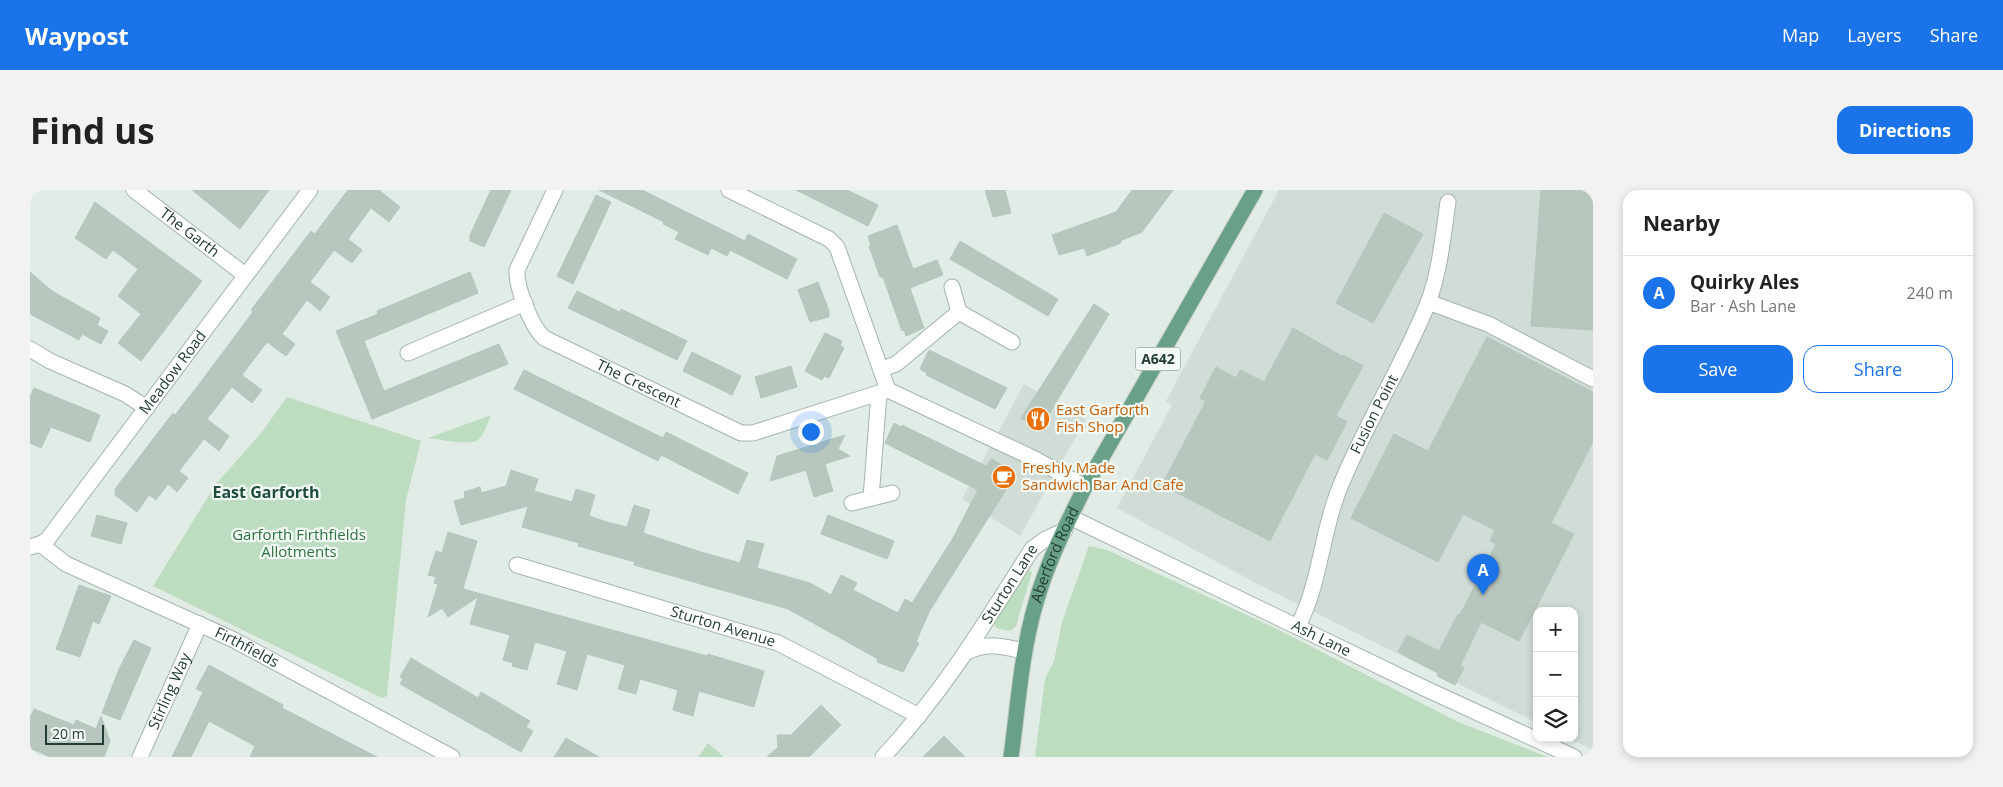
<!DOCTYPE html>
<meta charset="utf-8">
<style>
:root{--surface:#fff;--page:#f2f2f2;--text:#222;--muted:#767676;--line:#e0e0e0;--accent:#1a73e8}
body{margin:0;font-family:"Open Sans",sans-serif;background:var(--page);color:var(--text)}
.controls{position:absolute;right:15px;bottom:15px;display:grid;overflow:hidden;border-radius:10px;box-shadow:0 2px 8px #0003}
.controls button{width:45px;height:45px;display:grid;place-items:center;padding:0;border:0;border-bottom:1px solid var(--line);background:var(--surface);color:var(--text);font:25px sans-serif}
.scale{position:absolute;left:15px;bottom:12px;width:59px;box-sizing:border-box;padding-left:5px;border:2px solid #223d31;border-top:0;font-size:14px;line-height:18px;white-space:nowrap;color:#223d31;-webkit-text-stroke:4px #f3f9f5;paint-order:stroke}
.you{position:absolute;left:780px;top:241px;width:18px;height:18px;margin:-12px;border:4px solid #fff;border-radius:50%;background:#1a73e8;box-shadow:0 0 0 8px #1a73e833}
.badge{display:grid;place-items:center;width:32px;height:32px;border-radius:50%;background:var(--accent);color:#fff;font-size:16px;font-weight:700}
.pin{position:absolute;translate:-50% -41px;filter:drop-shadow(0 1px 2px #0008)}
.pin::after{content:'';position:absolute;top:26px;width:18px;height:15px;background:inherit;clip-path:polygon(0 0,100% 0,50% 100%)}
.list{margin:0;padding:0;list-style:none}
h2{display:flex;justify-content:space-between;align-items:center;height:65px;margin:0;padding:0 20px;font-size:21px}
h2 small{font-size:16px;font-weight:400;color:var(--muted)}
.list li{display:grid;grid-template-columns:32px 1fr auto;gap:15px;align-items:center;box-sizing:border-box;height:75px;padding:0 20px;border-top:1px solid var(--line)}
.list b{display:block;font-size:19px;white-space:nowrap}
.list p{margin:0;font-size:16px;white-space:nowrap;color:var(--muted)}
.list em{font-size:16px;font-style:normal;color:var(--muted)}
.actions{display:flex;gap:10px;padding:15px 20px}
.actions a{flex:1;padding:11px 0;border:1px solid var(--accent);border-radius:15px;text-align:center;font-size:18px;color:var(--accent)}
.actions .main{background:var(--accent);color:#fff}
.icon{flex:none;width:28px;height:28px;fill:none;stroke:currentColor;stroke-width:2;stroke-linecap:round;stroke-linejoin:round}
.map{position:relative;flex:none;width:1563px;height:567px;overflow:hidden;border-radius:15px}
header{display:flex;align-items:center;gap:30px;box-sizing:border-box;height:70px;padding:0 25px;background:var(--accent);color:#fff}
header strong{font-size:24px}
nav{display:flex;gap:28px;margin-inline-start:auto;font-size:18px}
.intro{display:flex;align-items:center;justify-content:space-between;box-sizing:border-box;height:120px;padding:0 30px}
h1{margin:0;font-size:35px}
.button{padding:12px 22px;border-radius:15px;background:var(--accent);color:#fff;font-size:18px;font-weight:700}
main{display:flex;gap:30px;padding:0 30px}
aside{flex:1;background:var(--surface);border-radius:15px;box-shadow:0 2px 8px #0003}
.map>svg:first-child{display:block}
.built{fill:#d0dcd5}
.green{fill:#bcddbf}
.building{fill:#b8c7be;stroke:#b5c6bc}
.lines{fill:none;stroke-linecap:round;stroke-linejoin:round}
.minor-casing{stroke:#a5b4ac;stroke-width:17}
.major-casing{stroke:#c1c9c5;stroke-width:17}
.minor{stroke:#fff;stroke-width:15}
.major{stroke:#68a188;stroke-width:15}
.labels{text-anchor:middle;stroke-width:4.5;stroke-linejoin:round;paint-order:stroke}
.shield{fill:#f3f9f5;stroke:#61756c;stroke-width:1}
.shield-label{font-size:14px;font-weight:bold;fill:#223d31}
.street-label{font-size:15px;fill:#223d31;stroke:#f3f9f5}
.food-label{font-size:15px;fill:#c56008;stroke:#f3f9f5;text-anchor:start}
.park-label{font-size:15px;fill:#2d733d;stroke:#f3f9f5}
.neighbourhood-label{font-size:16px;font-weight:bold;fill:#1f4e3b;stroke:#f3f9f5}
</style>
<header>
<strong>Waypost</strong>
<nav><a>Map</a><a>Layers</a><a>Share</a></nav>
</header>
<div class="intro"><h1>Find us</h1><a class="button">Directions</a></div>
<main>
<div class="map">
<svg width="1563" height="567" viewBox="0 0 1563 567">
<rect width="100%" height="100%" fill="#e2ece6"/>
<g class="built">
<polygon points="1249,0 1563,0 1563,560 1538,548 1544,548 1544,421 1507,421 1507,533 1224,392 1087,318 1142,215 1136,211"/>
<polygon points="994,194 1056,229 990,346 932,309"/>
</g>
<g class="green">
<polygon points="257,207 391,251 376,310 357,506 352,508 123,396 186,294 232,242"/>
<path d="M461,225C458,232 455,243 449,249C441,257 409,249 398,248Z"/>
<polygon points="1059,356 1077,360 1251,441 1428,532 1518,567 1005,567 1015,489 1024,471 1032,432"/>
<polygon points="999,380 1002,382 986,436 980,441 966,438 964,433"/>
<polygon points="678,553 694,567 668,567"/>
</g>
<g class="building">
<polygon points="162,0 239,0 210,39"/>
<polygon points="318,0 349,0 370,17 359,32 341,18 318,49 332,60 322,73 304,60 280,92 300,107 290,121 277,110 252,144 265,154 256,166 237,152 212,185 232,200 222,213 202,197 177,229 199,246 189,261 174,249 149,281 158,288 147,302 138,294 126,310 119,305 107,322 85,305 85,299 143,223 145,225 167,197 223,122 221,120 281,41 285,44"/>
<polygon points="461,0 481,0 454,57 440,51 440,45"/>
<polygon points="569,0 612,0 715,51 718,44 767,69 757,89 700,60 697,66 681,58 678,65 645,49 649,42 633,34 634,32"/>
<polygon points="766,0 817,0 848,15 838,36"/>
<polygon points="955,0 975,0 981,23 963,27"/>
<polygon points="1102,0 1143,0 1112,42 1090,51 1091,53 1057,66 1054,58 1029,65 1022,45 1086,22"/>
<polygon points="1511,0 1563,0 1563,140 1501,136"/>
<polygon points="566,5 581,12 543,94 527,86"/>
<polygon points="65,12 172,91 111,171 88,153 111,124 88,106 108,79 83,60 76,69 45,48"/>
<polygon points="1354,23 1393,44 1343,133 1306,113"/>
<polygon points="867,35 883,79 907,70 913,85 880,98 894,138 876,146 874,140 872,141 853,87 850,87 839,56 841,56 838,46"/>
<polygon points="930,51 1028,109 1018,126 920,69"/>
<polygon points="0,82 22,101 70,128 67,135 78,141 71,154 52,144 49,150 0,124"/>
<polygon points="440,82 448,103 334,151 354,201 469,154 478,174 342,229 306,141 348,124 347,121"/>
<polygon points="788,92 799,121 799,127 780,132 768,100"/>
<polygon points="547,101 590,122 591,119 657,151 647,170 538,118"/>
<polygon points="1064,114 1079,124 1010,239 991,228"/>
<polygon points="1263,138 1312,166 1313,165 1333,176 1306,226 1317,232 1297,270 1285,264 1240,351 1132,295 1176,211 1170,208 1186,177 1206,188 1210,180 1234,192"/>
<polygon points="795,143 812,151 810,155 814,158 799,188 794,186 792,190 775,181"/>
<polygon points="1457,147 1563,202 1563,252 1521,333 1544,344 1489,451 1451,432 1430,476 1434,478 1425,495 1407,486 1408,483 1368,462 1377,445 1409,461 1428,424 1430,425 1466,354 1460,351 1465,340 1433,324 1408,372 1321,328 1364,244 1398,261"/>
<polygon points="899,160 977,198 965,219 896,185 897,183 890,179"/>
<polygon points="662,162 711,186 702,205 653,181"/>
<polygon points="761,176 767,197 731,208 725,187"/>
<polygon points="494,180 633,248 636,242 718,283 708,304 631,265 628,271 484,199"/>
<polygon points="4,198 70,225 60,252 21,237 11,258 0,253 0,207"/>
<polygon points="864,233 871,237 872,235 956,276 962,269 986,284 899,422 886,452 889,453 873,482 847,472 848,469 758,419 604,375 605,372 548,356 549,353 492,337 498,316 431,335 424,311 435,308 434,302 450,297 451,303 476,296 481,280 508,289 504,301 542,312 546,299 565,305 559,326 577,332 597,337 604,315 620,320 613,343 671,362 710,373 717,350 734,354 727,378 780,393 801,405 811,385 827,393 823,400 868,423 875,409 882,413 923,348 948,300 855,253"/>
<polygon points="815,245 808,259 820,266 795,274 803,301 784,307 776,280 740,291 747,266"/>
<polygon points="67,325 97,333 91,354 61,346"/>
<polygon points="798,325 864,351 857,369 791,344"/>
<polygon points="418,342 447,351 433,399 677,466 678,464 734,481 724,517 669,501 663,526 643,520 648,500 610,489 606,504 588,499 595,475 557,464 547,500 527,494 537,461 505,452 497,480 482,476 483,473 473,470 480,445 440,434 448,407 418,427 412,418 398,427 408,394 404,393 406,387 398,385 406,361 412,363"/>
<polygon points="49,395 81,406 69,434 63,431 50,467 26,459"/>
<polygon points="104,450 121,458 90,530 72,523 89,479"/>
<polygon points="381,468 448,508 451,502 500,531 496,537 503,541 491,562 370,494 373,489 370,487"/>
<polygon points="179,475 253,515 252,518 347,567 220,567 225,556 179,531 161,567 142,567 173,502 166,499"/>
<polygon points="791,515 811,535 779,567 737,567 748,557 747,545 761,545"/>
<polygon points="4,519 44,535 46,530 66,539 71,526 80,551 74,567 20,567 0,558 0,528"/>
<polygon points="914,546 935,567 893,567"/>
<polygon points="536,548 569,567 524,567"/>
</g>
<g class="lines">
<g class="minor-casing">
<g id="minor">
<path id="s1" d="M104,0L215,85"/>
<path id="s2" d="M525,0L487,80C486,97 501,136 514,148L711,243H723L858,200L807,57L799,49L699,0"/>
<polyline points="922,97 929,122 982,152"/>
<polyline points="1398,112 1458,134 1563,189"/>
<polyline points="0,159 20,171 95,204 117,218"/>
<polyline points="378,163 495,113"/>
<polyline points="852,179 866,174 929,122"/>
<polyline points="858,200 1005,269 1055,297"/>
<polyline points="841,308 849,203"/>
<polyline points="822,313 862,303"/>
<path id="s3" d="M1040,327L1394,498L1544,567"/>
<path id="s4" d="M10,354L36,374L202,449L422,567"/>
<path id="s5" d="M0,357L10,354L17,350L280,0"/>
<path id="s6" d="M487,375L748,453L889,526"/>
<path id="s7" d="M1268,436C1290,394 1291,346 1308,302C1333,237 1372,178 1398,113C1410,81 1413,46 1418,12"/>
<path d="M937,462C959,451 972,457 995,461"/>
<path id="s8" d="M110,567L170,434"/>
<path id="s9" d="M853,567C912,504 956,432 1002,359L1014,350L1035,340"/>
</g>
</g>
<g class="major-casing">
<g id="major">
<path id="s10" d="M981,567C988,517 991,465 1005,416C1016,375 1036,335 1055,297L1225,0"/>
</g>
</g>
<use href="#minor" class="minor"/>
<use href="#major" class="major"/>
</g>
<defs>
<g id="restaurant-disc" transform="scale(1.25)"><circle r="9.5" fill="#e8710a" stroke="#f3f9f5"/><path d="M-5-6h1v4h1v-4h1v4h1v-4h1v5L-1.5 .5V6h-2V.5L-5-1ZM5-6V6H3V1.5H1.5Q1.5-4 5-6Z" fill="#fff"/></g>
<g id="cafe-disc" transform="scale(1.25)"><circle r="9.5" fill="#e8710a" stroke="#f3f9f5"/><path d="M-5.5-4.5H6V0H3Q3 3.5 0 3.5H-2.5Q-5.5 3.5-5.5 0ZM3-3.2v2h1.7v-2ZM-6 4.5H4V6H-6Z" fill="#fff"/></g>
</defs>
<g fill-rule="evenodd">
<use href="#restaurant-disc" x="1008" y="229"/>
<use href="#cafe-disc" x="974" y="287"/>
</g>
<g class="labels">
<rect class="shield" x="1105.5" y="157.5" width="45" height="23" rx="4"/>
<g class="shield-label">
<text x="1128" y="174">A642</text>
</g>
<g class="street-label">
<text dy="5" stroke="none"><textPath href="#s1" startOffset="70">The Garth</textPath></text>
<text dy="5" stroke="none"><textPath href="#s5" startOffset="228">Meadow Road</textPath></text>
<text dy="5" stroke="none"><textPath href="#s2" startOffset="268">The Crescent</textPath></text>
<text dy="5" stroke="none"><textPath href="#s7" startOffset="226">Fusion Point</textPath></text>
<text dy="5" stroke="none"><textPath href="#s10" startOffset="208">Aberford Road</textPath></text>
<text dy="5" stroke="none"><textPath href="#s9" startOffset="215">Sturton Lane</textPath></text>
<text dy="5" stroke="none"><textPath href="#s6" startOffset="215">Sturton Avenue</textPath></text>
<text dy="5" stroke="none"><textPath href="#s3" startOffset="279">Ash Lane</textPath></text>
<text dy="5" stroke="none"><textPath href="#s4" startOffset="232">Firthfields</textPath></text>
<text dy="5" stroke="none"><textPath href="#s8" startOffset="72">Stirling Way</textPath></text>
</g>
<g class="food-label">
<text x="1026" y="225">East Garforth<tspan x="1026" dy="17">Fish Shop</tspan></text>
<text x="992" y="283">Freshly Made<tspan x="992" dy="17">Sandwich Bar And Cafe</tspan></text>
</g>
<g class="park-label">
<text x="269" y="350">Garforth Firthfields<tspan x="269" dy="17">Allotments</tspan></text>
</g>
<g class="neighbourhood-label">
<text x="236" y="308">East Garforth</text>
</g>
</g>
</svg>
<div class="controls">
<button>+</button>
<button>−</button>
<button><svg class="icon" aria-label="layers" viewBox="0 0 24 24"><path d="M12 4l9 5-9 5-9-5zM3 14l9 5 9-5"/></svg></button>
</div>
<div class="scale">20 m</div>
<div class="you"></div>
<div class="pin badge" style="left:1453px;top:405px">A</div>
</div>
<aside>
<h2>Nearby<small></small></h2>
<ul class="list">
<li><span class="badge">A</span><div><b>Quirky Ales</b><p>Bar · Ash Lane</p></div><em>240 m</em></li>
</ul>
<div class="actions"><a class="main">Save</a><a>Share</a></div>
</aside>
</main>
